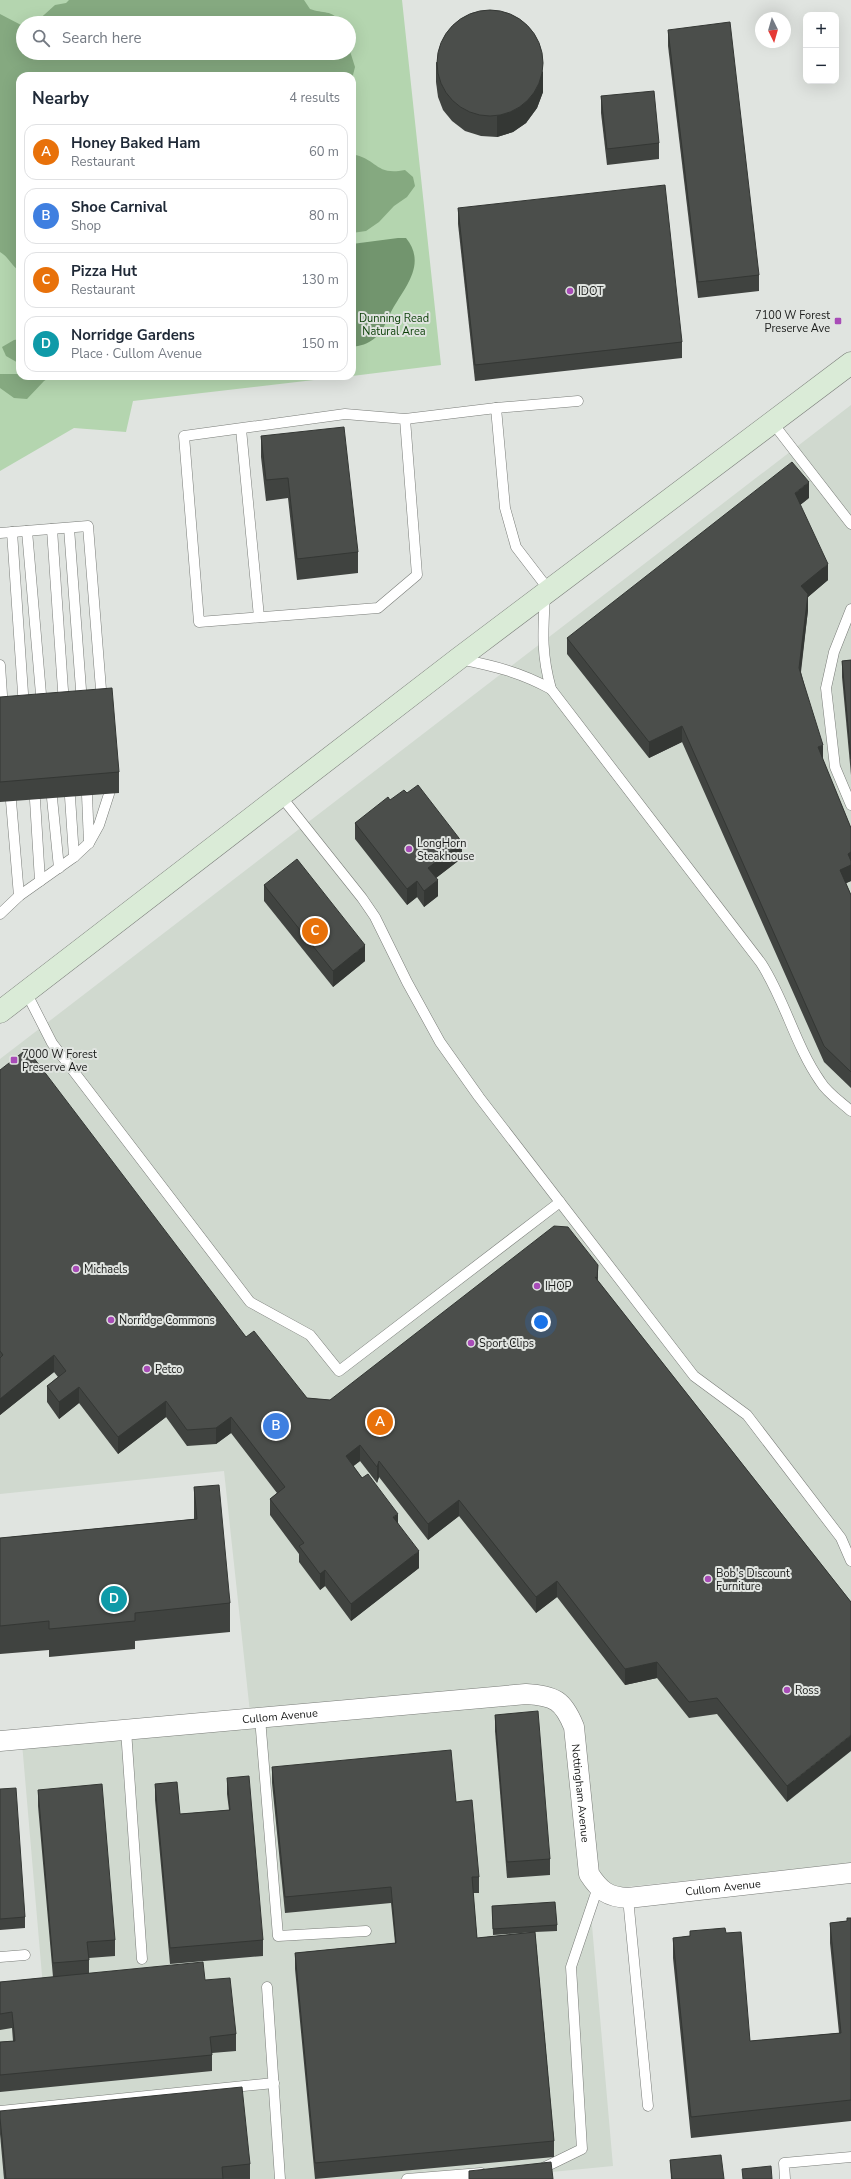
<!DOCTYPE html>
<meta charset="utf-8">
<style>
:root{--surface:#fff;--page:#f2f2f3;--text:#1f2937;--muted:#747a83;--line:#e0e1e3;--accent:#1a73e8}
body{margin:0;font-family:"Nunito Sans",sans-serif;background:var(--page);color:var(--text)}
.controls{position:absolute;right:12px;top:12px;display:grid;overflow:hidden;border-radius:8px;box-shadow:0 4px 16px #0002}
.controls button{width:36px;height:36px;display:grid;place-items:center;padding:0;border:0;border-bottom:1px solid var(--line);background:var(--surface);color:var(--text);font:20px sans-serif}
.compass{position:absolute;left:755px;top:12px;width:36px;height:36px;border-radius:50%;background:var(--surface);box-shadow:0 4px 16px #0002;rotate:175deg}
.you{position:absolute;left:541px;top:1322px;width:14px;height:14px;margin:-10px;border:3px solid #fff;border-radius:50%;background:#1a73e8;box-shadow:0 0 0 6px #1a73e833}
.badge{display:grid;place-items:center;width:26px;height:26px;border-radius:50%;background:var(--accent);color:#fff;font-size:13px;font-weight:700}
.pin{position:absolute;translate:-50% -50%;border:2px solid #fff;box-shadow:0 1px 4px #0006}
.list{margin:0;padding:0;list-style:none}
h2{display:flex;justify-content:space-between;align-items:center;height:52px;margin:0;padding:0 16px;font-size:17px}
h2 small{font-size:13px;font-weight:400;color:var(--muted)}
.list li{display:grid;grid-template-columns:26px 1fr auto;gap:12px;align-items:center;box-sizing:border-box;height:56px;margin:0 8px 8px;padding:0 8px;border:1px solid var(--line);border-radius:12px}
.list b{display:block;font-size:15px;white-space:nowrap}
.list p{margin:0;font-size:13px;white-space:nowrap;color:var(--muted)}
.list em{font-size:13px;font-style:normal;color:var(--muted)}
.icon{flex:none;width:22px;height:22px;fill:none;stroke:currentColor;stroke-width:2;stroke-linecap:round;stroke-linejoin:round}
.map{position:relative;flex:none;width:851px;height:2179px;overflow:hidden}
.search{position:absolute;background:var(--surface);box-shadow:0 4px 16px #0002;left:16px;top:16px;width:340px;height:44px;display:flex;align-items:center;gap:10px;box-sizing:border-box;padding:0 14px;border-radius:22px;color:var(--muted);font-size:15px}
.panel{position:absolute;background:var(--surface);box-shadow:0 4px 16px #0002;left:16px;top:72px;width:340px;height:308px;border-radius:12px}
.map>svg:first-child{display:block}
.built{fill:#d0d9cf}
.green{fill:#b4d5af;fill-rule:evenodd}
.forest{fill:#85a980}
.water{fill:#72956e}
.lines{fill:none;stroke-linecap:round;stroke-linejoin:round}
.service-casing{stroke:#797c78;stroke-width:11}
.minor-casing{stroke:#797c78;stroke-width:21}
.secondary-casing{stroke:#797c78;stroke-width:23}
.service{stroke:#fff;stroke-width:10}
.minor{stroke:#fff;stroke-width:20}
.secondary{stroke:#daebd7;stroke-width:22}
.wall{fill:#404340}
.shaded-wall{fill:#343734}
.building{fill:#4b4e4b;stroke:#343734}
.poi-dot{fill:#a84cb7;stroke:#e0e4e0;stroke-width:1.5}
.labels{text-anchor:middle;stroke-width:4;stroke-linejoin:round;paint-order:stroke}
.poi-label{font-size:11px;fill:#191a19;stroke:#e0e4e0;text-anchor:start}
.park-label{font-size:11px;fill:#0a3f06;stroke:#e0e4e0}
.street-label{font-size:11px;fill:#191a19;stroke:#e0e4e0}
</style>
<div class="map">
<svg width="851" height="2179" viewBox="0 0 851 2179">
<rect width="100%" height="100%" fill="#e0e4e0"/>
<polygon class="built" points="851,405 851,1863 589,1891 613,2166 481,2179 0,2179 0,1991 43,1987 22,1743 251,1722 224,1471 0,1494 0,1059"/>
<path class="green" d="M0,0H402L441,365L352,376V76H20V376H348L133,401L126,432L74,428L0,471ZM23,23H349V53H23Z"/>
<g class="forest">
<path d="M69,0H304L310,9C323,14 332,9 341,23H35L55,5L66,3Z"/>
<path d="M0,14L23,26V53H349V48L355,67L352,79V76H20V271C11,266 9,257 0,252Z"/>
<path d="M352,154C378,159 375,176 405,170L413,177L415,186L407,197L394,206L379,222L366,231L352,233Z"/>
<polygon points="20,339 20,364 6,356 2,347 14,340"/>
<polygon points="0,374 20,374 20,376 52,376 44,381 27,399 14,398 0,388"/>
</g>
<path class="water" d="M398,238H406C427,264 405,287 392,310C387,319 383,332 375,338C368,344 360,346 352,347V244Z"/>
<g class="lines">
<g class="service-casing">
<g id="service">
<polyline points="496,408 578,401"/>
<polyline points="405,419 345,414 184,436 199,622 378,608 417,575 405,419 496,408 505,508 516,547 549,590"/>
<polyline points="772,422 851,524"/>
<polyline points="241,429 259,617"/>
<polyline points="69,528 82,703"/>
<polyline points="52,529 64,705"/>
<polyline points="27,531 42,706"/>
<polyline points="12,532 24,708"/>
<polyline points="0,533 88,526 102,702"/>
<path d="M545,595C543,631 541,653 551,689L761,963C785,1000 795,1045 820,1081C827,1093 841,1102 851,1111"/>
<polyline points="851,609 834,652 826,688 835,767 851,805"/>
<path d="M460,659C494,666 520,672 551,689"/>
<polyline points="0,665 3,710"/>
<polyline points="87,795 89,843"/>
<polyline points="280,795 362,898 375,917 407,982 440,1042 479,1097 694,1376 747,1415 841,1538 851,1561"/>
<polyline points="70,797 74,857"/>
<polyline points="52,798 59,868"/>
<polyline points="35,800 40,881"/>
<polyline points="11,801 19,896"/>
<polyline points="0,914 19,896 74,857 89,843 99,825 109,794"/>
<polyline points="26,992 52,1043 250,1302 310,1335 339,1371 560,1202"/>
<polyline points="260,1718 278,1936 366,1931"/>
<polyline points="126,1730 142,1959"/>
<polyline points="628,1898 648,2106"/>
<polyline points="0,1957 25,1955"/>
<polyline points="267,1987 280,2179"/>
<polyline points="0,2111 274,2083"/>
<polyline points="541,2169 582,2149 571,1967 598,1887"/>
<polyline points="407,2179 481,2173"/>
<polyline points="785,2179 784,2163 851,2157"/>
</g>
</g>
<g class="minor-casing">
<g id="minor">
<path id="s1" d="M0,1741L526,1694C555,1696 563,1700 574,1727L589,1874C600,1891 608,1897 628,1898L851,1873"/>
</g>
</g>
<g class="secondary-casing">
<polyline id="secondary" points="0,1012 458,659 851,363"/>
</g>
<use href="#service" class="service"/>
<use href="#minor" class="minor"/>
<use href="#secondary" class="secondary"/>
</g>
<g class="wall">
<polygon points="668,30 759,275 759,291 698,298 668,46"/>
<polygon points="436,62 543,92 537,108 526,123 513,132 497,137 481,136 465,131 452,121 443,110 438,97 436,82"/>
<polygon points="601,96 659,143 659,159 607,165 601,113"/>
<polygon points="458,208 682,342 682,358 475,381 458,224"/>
<polygon points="261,436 358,552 358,573 297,580 288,498 266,501 261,457"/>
<polygon points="809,498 800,505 828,580 808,597 808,610 801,672 823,760 851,828 851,881 846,883 851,895 851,1088 824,1062 682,742 649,758 567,654 567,638"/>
<polygon points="851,660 851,775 842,677 842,661"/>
<polygon points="0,697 119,772 119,793 0,802"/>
<polygon points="390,800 462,858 436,878 438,896 424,907 417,897 407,905 355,839 355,823"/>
<polygon points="264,885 365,961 333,987 264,901"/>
<polygon points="0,1070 246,1337 307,1398 330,1400 598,1265 598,1281 851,1602 787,1802 717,1714 689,1718 657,1678 625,1685 557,1597 536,1613 459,1516 428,1540 379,1477 377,1483 360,1461 353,1466 398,1523 419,1568 351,1621 325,1586 320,1590 299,1562 299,1554 270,1515 270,1499 277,1493 231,1433 216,1444 187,1446 166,1417 118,1454 79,1403 59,1419 47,1402 47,1386 58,1377 54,1372 0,1415"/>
<polygon points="194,1487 230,1603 230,1632 135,1641 135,1649 49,1657 49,1650 0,1654 0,1538 194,1519"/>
<polygon points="495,1715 550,1859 550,1875 507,1878 495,1731"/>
<polygon points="272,1767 456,1802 479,1877 479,1893 473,1893 477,1938 535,1932 493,1935 492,1906 557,1925 557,1931 535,1932 554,2141 554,2157 315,2179 295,1969 295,1953 395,1943 391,1903 285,1913 272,1783"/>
<polygon points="227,1778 263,1940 263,1956 170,1964 155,1800 155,1784 180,1814 229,1810 227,1794"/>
<polygon points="0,1789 25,1917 25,1928 0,1930"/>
<polygon points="38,1790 115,1940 115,1956 89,1958 89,1973 205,1980 236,2034 236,2051 212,2053 212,2071 0,2092 0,2042 13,2041 12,2028 0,2030 0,1982 53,1977 38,1806"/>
<polygon points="851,1918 851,2121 691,2138 673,1958 673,1938 690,1936 690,1931 726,1933 750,2041 839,2033 830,1943 830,1923 847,1921"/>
<polygon points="0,2118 250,2164 250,2179 4,2179 0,2134"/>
<polygon points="670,2160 724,2179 671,2179"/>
</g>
<g class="shaded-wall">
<polygon points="543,71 543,92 537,108 526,123 513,132 497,137 497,116"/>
<polygon points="809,482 809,498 795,509 795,493"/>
<polygon points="828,564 828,580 808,597 808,610 799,684 801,586"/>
<polygon points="682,726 682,742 649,758 649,742"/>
<polygon points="823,745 823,761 818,747"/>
<polygon points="462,842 462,858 428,884 428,868"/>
<polygon points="851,852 851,881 840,886 840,870 848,854"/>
<polygon points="438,880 438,896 424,907 424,891"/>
<polygon points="417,881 417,897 407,905 407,889"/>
<polygon points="365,945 365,961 333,987 333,971"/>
<polygon points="54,1355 54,1372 0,1415 0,1399"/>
<polygon points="79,1387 79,1403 59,1419 59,1402"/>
<polygon points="166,1401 166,1417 118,1454 118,1437"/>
<polygon points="231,1417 231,1433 216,1444 216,1428"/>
<polygon points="360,1445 360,1461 346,1472 346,1456"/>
<polygon points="379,1461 379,1477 377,1483 377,1467"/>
<polygon points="459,1500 459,1516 428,1540 428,1524"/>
<polygon points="398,1514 398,1530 393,1517"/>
<polygon points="419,1551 419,1568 351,1621 351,1604"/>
<polygon points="325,1570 325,1586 320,1590 320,1574"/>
<polygon points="557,1581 557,1597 536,1613 536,1597"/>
<polygon points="657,1662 657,1678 625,1685 625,1669"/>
<polygon points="851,1735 851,1751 787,1802 787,1786"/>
</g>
<g class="building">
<circle cx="490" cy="63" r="53"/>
<polygon points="730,22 759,275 698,282 668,30"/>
<polygon points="654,91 659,143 607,149 601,96"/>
<polygon points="665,185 682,342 475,365 458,208"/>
<polygon points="344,427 358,552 297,559 288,478 266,480 261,436"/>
<polygon points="792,462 809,482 795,493 828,564 801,586 808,594 799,668 823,745 818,747 851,828 851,852 848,854 851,861 851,865 840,870 851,895 851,1072 824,1046 682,726 649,742 567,638"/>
<polygon points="851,660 851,759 842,661"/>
<polygon points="112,688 119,772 0,782 0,697"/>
<polygon points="418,785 462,842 428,868 438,880 424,891 417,881 407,889 355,823 388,797 390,800 404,790 407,793"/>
<polygon points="297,859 365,945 333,971 264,885"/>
<polygon points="27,1049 246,1337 254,1331 307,1398 330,1400 554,1226 568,1227 598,1265 597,1278 595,1277 851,1602 851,1735 787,1786 717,1698 689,1702 657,1662 625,1669 557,1581 536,1597 459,1500 428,1524 379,1461 377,1467 360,1445 346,1456 362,1478 368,1474 398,1514 393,1517 419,1551 351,1604 325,1570 320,1574 299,1546 304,1543 270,1499 285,1487 231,1417 216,1428 187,1430 166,1401 118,1437 79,1387 59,1402 47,1386 66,1371 54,1355 0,1399 0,1358 3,1355 0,1351 0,1070"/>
<polygon points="219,1485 230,1603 135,1613 135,1621 49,1629 49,1621 0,1626 0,1538 197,1519 194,1487"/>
<polygon points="538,1711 550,1859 507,1862 495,1715"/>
<polygon points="451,1750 456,1802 472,1800 479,1877 472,1877 477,1938 535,1932 554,2141 315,2163 295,1953 396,1943 391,1887 285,1897 272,1767"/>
<polygon points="249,1776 263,1940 170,1948 155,1784 177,1782 180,1814 230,1810 227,1778"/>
<polygon points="102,1784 115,1940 87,1942 89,1960 53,1963 38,1790"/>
<polygon points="16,1788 25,1917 0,1919 0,1789"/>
<polygon points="555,1902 557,1925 493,1929 492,1906"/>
<polygon points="847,1918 851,1918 851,2100 691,2117 673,1938 690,1936 690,1931 725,1928 726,1933 741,1932 750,2041 841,2033 830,1923 847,1921"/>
<polygon points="203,1962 205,1980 230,1978 236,2034 210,2037 212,2055 0,2075 0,2042 15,2041 12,2012 0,2014 0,1982"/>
<polygon points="242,2087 250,2164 222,2167 223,2179 6,2179 0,2118 0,2111"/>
<polygon points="721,2155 724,2179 672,2179 670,2160"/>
<polygon points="551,2162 553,2179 469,2179 469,2171"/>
<polygon points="771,2166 772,2179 743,2179 742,2169"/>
</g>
<g class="poi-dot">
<circle cx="570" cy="291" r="4"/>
<rect x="834" y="317" width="8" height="8" rx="2"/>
<circle cx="409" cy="849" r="4"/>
<rect x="10" y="1056" width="8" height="8" rx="2"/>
<circle cx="76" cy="1269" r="4"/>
<circle cx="537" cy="1286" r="4"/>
<circle cx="111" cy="1320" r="4"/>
<circle cx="471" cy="1343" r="4"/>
<circle cx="147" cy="1369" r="4"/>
<circle cx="708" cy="1579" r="4"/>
<circle cx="787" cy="1690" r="4"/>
</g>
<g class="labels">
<g class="poi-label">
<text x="578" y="295">IDOT</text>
<text x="830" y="319" text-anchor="end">7100 W Forest<tspan x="830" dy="13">Preserve Ave</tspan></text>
<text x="417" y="847">LongHorn<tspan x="417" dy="13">Steakhouse</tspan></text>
<text x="22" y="1058">7000 W Forest<tspan x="22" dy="13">Preserve Ave</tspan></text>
<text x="84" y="1273">Michaels</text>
<text x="545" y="1290">IHOP</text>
<text x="119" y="1324">Norridge Commons</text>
<text x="479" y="1347">Sport Clips</text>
<text x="155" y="1373">Petco</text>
<text x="716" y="1577">Bob's Discount<tspan x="716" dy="13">Furniture</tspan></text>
<text x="795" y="1694">Ross</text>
</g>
<g class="park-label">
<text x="394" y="322">Dunning Read<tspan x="394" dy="13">Natural Area</tspan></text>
</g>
<g class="street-label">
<text dy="4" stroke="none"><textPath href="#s1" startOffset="281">Cullom Avenue</textPath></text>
<text dy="4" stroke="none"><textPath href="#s1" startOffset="658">Nottingham Avenue</textPath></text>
<text dy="4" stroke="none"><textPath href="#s1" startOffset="883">Cullom Avenue</textPath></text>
</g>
</g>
</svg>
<div class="controls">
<button>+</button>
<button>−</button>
</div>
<svg class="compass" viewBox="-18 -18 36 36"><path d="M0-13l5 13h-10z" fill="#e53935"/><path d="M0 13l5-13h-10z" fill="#747a83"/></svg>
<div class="you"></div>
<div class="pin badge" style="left:380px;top:1422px;background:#e8710a">A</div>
<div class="pin badge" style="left:276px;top:1426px;background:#3f7fe0">B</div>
<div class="pin badge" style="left:315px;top:931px;background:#e8710a">C</div>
<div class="pin badge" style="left:114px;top:1599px;background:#0f9aa8">D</div>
<div class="search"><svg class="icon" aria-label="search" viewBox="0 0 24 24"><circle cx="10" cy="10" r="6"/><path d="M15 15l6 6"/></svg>Search here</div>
<section class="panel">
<h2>Nearby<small>4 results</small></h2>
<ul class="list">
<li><span class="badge" style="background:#e8710a">A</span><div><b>Honey Baked Ham</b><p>Restaurant</p></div><em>60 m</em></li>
<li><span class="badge" style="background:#3f7fe0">B</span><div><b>Shoe Carnival</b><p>Shop</p></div><em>80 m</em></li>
<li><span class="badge" style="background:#e8710a">C</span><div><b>Pizza Hut</b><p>Restaurant</p></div><em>130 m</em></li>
<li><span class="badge" style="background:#0f9aa8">D</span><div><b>Norridge Gardens</b><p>Place · Cullom Avenue</p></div><em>150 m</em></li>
</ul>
</section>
</div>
